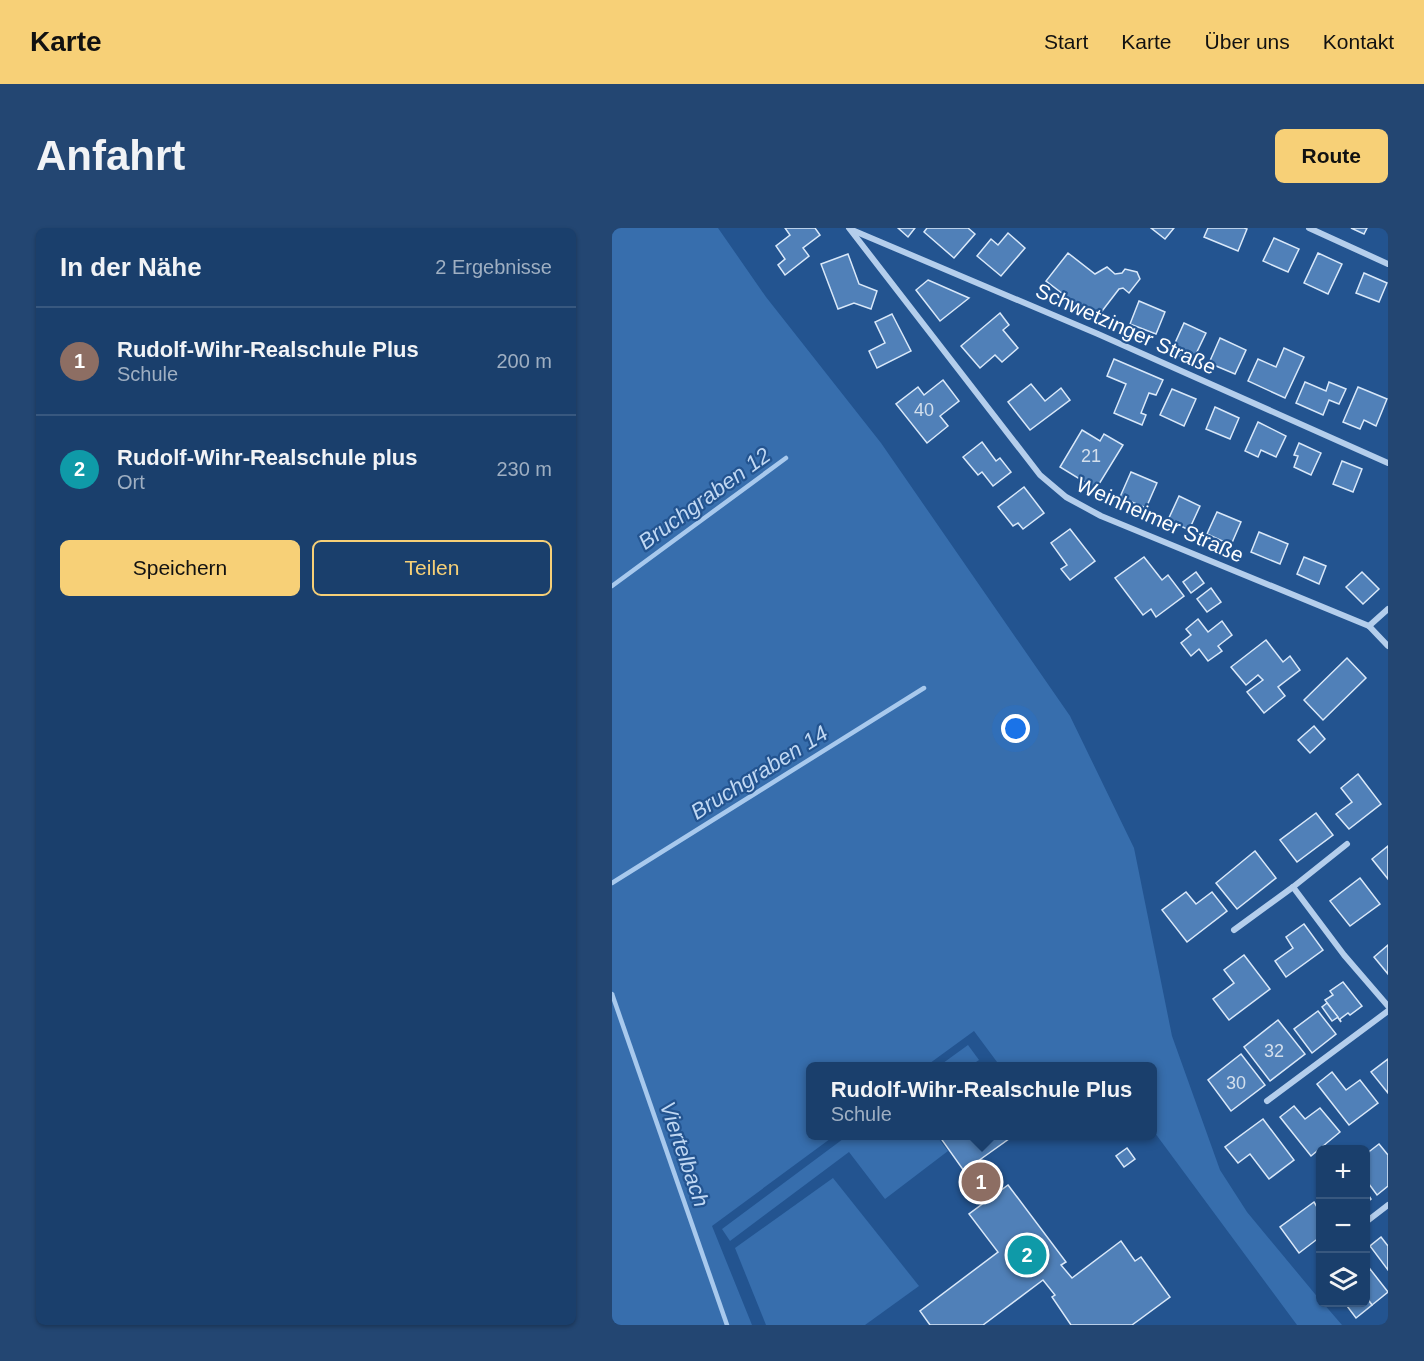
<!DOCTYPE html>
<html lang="de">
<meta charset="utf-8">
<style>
:root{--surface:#1a3f6c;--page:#234672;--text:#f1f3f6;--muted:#9fafc2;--line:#38587f;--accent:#f7d077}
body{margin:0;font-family:Arial,sans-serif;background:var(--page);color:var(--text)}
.controls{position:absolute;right:18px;bottom:18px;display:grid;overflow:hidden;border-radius:9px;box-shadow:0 2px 4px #0004}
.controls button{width:54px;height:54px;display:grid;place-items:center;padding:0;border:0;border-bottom:2px solid var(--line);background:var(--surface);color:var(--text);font:30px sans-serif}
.you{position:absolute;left:404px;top:501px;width:21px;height:21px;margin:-15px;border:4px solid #fff;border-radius:50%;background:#1a73e8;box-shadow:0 0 0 9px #1a73e833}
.badge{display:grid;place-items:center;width:39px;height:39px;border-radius:50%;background:var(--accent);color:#fff;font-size:20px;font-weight:700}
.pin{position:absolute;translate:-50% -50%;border:3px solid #fff;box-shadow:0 2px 6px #0006}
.popup{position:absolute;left:194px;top:834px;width:351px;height:78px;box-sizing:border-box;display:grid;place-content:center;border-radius:9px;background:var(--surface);filter:drop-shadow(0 2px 4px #0005);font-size:20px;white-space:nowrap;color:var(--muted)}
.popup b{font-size:22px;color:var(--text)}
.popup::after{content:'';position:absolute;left:50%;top:100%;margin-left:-12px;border:12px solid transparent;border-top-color:var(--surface)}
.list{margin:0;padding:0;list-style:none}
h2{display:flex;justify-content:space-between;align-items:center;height:78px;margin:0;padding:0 24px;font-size:26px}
h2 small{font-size:20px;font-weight:400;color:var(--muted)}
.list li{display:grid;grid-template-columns:39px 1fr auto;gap:18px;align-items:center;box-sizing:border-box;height:108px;padding:0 24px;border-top:2px solid var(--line)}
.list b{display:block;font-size:22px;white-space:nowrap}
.list p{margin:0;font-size:20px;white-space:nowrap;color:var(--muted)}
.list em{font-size:20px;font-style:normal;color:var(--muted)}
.actions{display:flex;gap:12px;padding:18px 24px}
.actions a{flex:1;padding:14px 0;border:2px solid var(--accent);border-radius:9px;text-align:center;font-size:21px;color:var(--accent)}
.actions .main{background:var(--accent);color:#111}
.icon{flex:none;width:33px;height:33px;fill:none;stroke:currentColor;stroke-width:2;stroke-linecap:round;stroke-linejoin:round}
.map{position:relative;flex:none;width:776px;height:1097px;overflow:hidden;border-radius:9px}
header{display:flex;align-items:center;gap:36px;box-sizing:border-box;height:84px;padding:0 30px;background:var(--accent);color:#111}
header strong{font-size:28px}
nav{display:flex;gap:33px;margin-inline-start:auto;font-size:21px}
.intro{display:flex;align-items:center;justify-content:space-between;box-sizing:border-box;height:144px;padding:0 36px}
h1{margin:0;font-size:42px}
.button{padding:15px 27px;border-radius:9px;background:var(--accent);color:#111;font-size:21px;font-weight:700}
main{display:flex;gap:36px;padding:0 36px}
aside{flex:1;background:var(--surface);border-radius:9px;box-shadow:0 2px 4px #0004}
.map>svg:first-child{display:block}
.green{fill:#376ead}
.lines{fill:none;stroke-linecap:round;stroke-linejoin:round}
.stream{stroke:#a8c9ed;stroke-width:4.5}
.building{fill:#5080b8;stroke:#d9e8f9;stroke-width:1.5}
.street{stroke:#b4ceec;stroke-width:6}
.labels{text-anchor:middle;stroke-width:4.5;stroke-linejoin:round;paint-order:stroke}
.number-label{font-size:18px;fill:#d3dfed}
.street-label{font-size:21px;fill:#fff;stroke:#235490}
.water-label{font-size:22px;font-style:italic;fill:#c0d8f3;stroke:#235490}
</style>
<header>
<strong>Karte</strong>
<nav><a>Start</a><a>Karte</a><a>Über uns</a><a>Kontakt</a></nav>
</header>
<div class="intro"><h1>Anfahrt</h1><a class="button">Route</a></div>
<main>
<aside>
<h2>In der Nähe<small>2 Ergebnisse</small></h2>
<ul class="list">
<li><span class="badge" style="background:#8d6e63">1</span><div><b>Rudolf-Wihr-Realschule Plus</b><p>Schule</p></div><em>200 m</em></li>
<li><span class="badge" style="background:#0f9aa8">2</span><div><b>Rudolf-Wihr-Realschule plus</b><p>Ort</p></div><em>230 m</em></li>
</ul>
<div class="actions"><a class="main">Speichern</a><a>Teilen</a></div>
</aside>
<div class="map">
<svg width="776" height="1097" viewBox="0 0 776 1097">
<rect width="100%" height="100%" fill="#235490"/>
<g class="green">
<polygon points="0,0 106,0 154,69 269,215 458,488 522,620 560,808 608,942 635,984 708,1072 708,1074 711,1075 730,1097 685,1097 540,901 540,838 388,838 362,803 314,838 198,838 198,908 222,908 100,998 140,1097 0,1097"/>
<polygon points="356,817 367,832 358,838 327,838"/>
<polygon points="235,908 329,908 326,910 336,923 273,971 237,924 118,1013 110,1001"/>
<polygon points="221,950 307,1058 253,1097 154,1097 123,1020"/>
</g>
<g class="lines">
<g class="stream">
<polyline points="0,358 174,230"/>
<polyline points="0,655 312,460"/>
<polyline points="0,766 115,1097"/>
</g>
</g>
<g class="building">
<polygon points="173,0 203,0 208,7 191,20 197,28 173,47 166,37 173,31 164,18 178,7"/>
<polygon points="286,0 303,0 296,9"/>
<polygon points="315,0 356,0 363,6 342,30 312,4"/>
<polygon points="539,0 562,0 553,11"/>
<polygon points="596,0 632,0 635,1 626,23 592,9"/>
<polygon points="739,0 755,0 752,6"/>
<polygon points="396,5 413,20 389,48 365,28 379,11 386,17"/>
<polygon points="662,10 687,21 676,44 651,33"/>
<polygon points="456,25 483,46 495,39 503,46 510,45 513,41 525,44 528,51 517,65 511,60 507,61 484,91 434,53"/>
<polygon points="706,25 730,36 716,66 692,55"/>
<polygon points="236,26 247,56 265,63 259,81 242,75 226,81 209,36"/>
<polygon points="752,45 775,55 767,74 744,65"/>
<polygon points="316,52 357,70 328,93 304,62"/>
<polygon points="527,73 553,84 544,106 518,96"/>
<polygon points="388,85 397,97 391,102 406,120 390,134 383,127 368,140 349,118"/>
<polygon points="280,86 299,123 265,140 257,123 273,115 263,94"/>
<polygon points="572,95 594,105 580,134 559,124"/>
<polygon points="608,110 634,122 623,146 597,135"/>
<polygon points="672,120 692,129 673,170 636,153 646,131 664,139"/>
<polygon points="502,131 551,152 544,167 537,165 529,185 534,187 530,197 502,185 514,156 495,148"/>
<polygon points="331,152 347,173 328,188 336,198 315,215 284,176 306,159 312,167"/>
<polygon points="693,154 714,163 717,154 734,161 727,176 717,172 711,187 684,175"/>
<polygon points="419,156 433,173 449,160 458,172 418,202 396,174"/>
<polygon points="746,159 775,171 764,198 752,192 748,201 731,194"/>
<polygon points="560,161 584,171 572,198 548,187"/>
<polygon points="603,179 627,190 618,211 594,201"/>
<polygon points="646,194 674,208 664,229 649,222 646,229 633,223"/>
<polygon points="470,202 488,213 492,206 511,217 484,261 448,239"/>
<polygon points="370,214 384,233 388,230 399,244 381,258 370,244 366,247 351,229"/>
<polygon points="687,215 709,225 699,247 682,239 686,228 682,227"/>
<polygon points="730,233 750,241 741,264 721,256"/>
<polygon points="519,244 545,255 534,280 508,269"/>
<polygon points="412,259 432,285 411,301 406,295 401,298 386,279"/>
<polygon points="567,268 588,278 577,302 556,292"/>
<polygon points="605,284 629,294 619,317 595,306"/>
<polygon points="458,301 483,333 458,352 449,341 455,337 439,315"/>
<polygon points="647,304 676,316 668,336 639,324"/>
<polygon points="532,329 550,352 556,347 572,368 544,389 539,381 531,387 503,350"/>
<polygon points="692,329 714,338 707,356 685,346"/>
<polygon points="584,344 592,355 579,365 571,354"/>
<polygon points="750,344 767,361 751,376 734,359"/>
<polygon points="599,360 609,374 595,384 585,371"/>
<polygon points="586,391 596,404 610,393 620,407 606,418 610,423 596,433 587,421 579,428 569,415 579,407 574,401"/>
<polygon points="654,412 671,434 678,428 688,442 666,459 673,468 652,485 635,464 651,452 646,447 634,457 619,439"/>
<polygon points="735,430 754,450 711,492 692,472"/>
<polygon points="702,498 713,511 698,525 686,512"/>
<polygon points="746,546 769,576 737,601 724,586 740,574 729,560"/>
<polygon points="704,585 721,607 685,634 668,612"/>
<polygon points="776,618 776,651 760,631"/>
<polygon points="643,623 664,650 625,681 604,655"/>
<polygon points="748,650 768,676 738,698 718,673"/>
<polygon points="574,664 584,676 600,664 615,683 575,714 550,682"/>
<polygon points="692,696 711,722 674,749 663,733 681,720 674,709"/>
<polygon points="776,717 776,746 762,729"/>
<polygon points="632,727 658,761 617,792 601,771 622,755 612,742"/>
<polygon points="731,754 750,778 738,787 736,785 728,791 729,794 713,772 721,767 718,763"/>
<polygon points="715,775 726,789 720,793 710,779"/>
<polygon points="706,783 724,806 700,825 682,801"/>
<polygon points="666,792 693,826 658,853 632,819"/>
<polygon points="629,826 653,857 619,883 596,852"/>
<polygon points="776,831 776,865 759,844"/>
<polygon points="720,844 734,862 748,852 766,875 737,897 705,856"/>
<polygon points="682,878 693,891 708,880 728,904 699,928 668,889"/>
<polygon points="651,891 682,932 657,951 638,926 626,935 613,919"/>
<polygon points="335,908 401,908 352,943 330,912"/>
<polygon points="767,916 776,927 776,958 765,967 754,952 754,926"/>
<polygon points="515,920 523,931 512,939 504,928"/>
<polygon points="396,957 454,1034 449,1037 460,1050 509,1013 523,1033 529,1029 558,1069 520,1097 459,1097 440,1069 443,1067 431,1052 371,1097 318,1097 308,1083 386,1024 357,986"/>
<polygon points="754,963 759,971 754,975"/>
<polygon points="702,974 708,984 708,1009 687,1025 668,999"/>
<polygon points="769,1009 776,1018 776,1042 758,1018"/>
<polygon points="758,1041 776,1064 760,1077 754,1069 754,1045"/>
<polygon points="754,1069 760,1077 744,1090 732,1074 754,1074"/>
</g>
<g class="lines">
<g class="street">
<polyline points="237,0 428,247 454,269 489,288 757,398 776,418"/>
<polyline points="697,0 776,36"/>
<polyline points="240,2 486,106 776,235"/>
<polyline points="757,398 776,381"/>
<polyline points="681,659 732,727 776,778"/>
<polyline points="622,702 681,659 735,616"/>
<polyline points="655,873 776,783"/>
<polyline points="754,994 776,977"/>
</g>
</g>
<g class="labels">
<g class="number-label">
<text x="312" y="188">40</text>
<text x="479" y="234">21</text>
<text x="662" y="829">32</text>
<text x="624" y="861">30</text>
</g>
<g class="street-label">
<text transform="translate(514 101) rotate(24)" y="7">Schwetzinger Straße</text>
<text transform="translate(548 292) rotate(24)" y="7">Weinheimer Straße</text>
</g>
<g class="water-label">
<text transform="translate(92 270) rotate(-36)" y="8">Bruchgraben 12</text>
<text transform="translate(147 544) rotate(-32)" y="8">Bruchgraben 14</text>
<text transform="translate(73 926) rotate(71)" y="8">Viertelbach</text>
</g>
</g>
</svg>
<div class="controls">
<button>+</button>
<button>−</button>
<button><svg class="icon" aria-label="layers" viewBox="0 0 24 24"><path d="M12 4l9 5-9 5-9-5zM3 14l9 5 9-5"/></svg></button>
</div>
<div class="you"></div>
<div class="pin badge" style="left:369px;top:954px;background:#8d6e63">1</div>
<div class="popup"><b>Rudolf-Wihr-Realschule Plus</b>Schule</div>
<div class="pin badge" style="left:415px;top:1027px;background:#0f9aa8">2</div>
</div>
</main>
